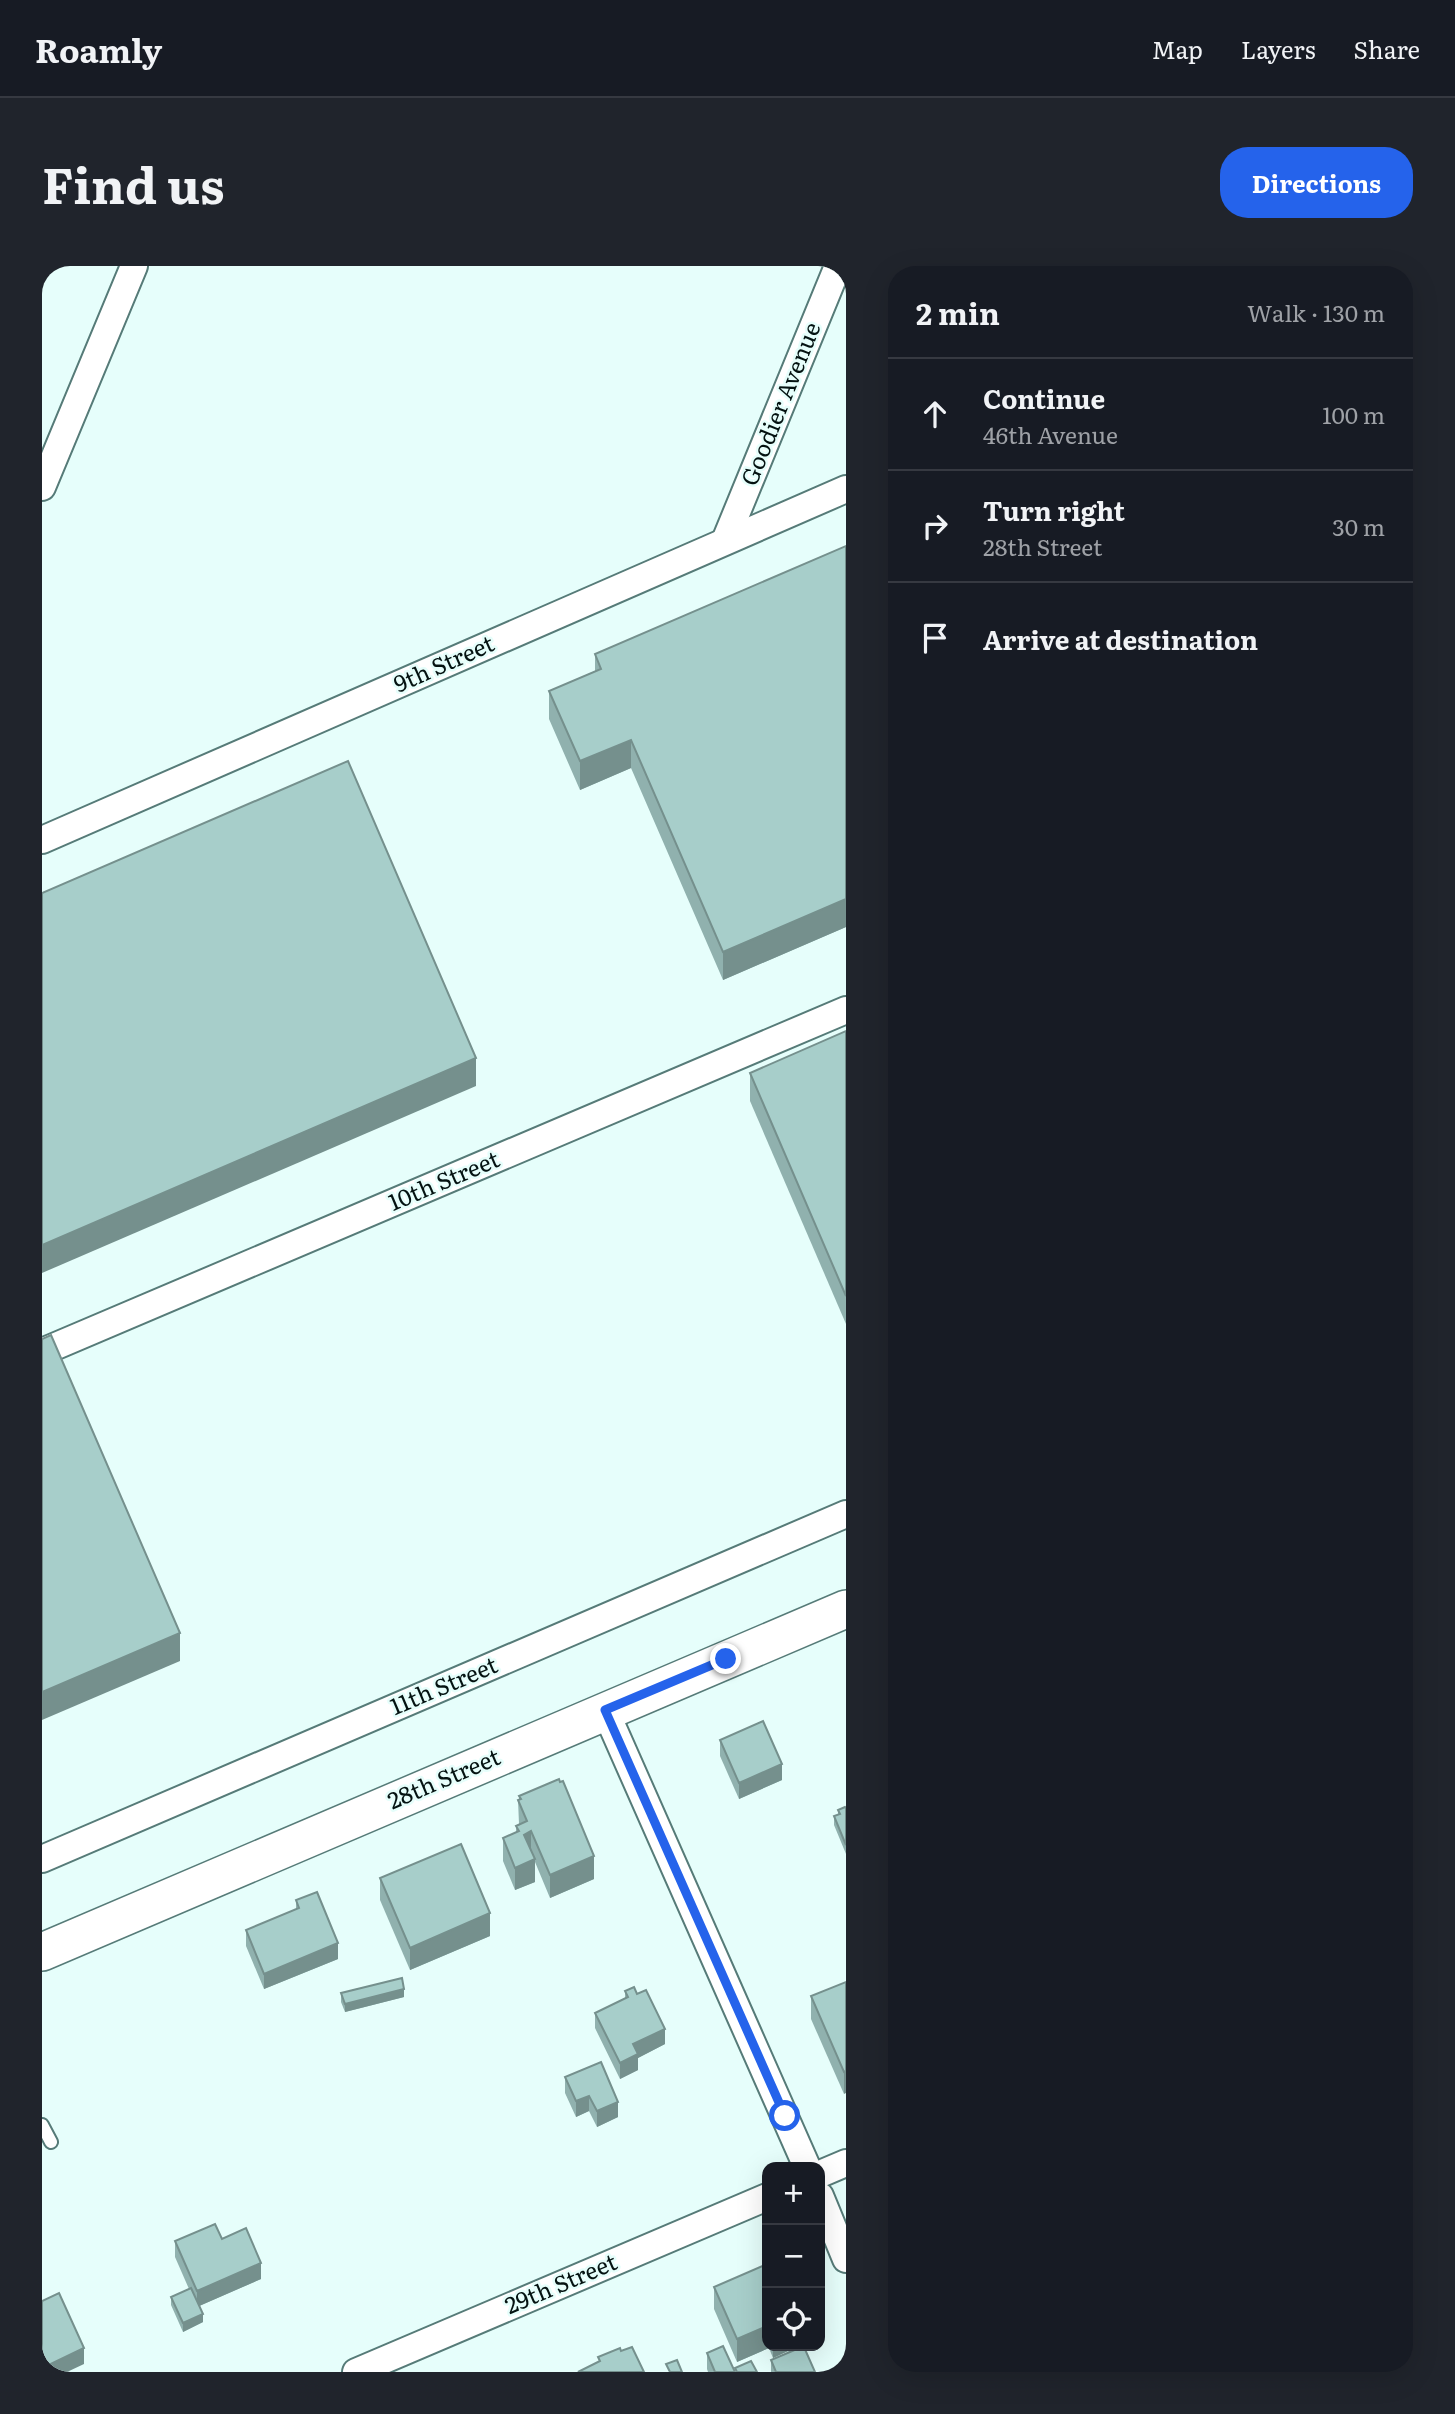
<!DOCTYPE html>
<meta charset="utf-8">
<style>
:root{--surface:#171b24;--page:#20242c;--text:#f1f3f6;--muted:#9ea1a6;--line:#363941;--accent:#2563eb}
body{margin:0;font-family:Literata,serif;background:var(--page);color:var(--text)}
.controls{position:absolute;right:21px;bottom:21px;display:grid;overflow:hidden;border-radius:14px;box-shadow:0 7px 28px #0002}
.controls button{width:63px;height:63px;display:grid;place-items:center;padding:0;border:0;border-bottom:2px solid var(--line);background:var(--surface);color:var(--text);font:35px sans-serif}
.stop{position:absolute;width:21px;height:21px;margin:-16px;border:5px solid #2563eb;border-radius:50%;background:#fff}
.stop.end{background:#2563eb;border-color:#fff;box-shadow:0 2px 7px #0008}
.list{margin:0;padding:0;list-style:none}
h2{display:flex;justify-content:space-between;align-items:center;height:91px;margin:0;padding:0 28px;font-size:30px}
h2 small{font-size:23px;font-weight:400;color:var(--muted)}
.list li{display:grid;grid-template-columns:46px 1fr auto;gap:21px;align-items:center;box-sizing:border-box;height:112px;padding:0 28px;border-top:2px solid var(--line)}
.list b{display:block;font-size:26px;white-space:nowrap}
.list p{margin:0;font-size:23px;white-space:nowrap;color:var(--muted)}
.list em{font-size:23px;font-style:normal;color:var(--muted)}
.icon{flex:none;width:38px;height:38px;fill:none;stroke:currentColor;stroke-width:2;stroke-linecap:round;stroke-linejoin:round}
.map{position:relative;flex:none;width:804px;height:2106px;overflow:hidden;border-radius:28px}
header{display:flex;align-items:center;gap:42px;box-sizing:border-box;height:98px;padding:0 35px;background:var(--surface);border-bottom:2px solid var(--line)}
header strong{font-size:33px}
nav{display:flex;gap:38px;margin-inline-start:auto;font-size:24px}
.intro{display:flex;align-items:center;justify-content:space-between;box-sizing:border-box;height:168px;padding:0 42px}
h1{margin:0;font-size:49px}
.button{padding:18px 32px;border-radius:28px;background:var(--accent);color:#fff;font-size:24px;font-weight:700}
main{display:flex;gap:42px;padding:0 42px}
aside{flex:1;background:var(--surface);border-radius:28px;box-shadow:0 7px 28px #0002}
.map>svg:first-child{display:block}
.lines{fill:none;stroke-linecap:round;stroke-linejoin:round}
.lane-casing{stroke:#567b78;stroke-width:16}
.street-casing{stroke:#567b78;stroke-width:30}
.secondary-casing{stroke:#567b78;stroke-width:40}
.lane{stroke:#fff;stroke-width:12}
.street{stroke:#fff;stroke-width:26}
.secondary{stroke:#fff;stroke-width:37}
.wall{fill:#90b1ae}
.shaded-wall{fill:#75908d}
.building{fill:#a7ceca;stroke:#75908d;stroke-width:2}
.route{stroke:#2563eb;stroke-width:9}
.labels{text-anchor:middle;stroke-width:5;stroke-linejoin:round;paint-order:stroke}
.street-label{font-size:23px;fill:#041211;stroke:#e6fefb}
</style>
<header>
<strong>Roamly</strong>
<nav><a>Map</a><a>Layers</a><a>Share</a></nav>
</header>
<div class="intro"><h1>Find us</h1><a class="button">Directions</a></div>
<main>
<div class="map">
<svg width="804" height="2106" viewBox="0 0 804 2106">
<rect width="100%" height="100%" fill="#e6fefb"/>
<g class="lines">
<g class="lane-casing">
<polyline id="lane" points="0,1859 9,1876"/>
</g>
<g class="street-casing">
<g id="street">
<polyline points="0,221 92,0"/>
<polyline points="683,275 796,0"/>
<polyline points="0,574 804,223"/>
<polyline points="0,1086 804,744"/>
<polyline points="563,1444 765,1901"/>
<polyline points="0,1593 804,1248"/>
<polyline points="778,1908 804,1897"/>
<polyline points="778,1930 804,1993"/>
<polyline points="314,2106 725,1931"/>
</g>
</g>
<g class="secondary-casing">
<polyline id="secondary" points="0,1686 804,1343"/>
</g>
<use href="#lane" class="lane"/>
<use href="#street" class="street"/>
<use href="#secondary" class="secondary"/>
</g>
<g class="wall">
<polygon points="804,280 804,661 681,714 589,502 538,524 507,453 507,425 553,405 553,388"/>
<polygon points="804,765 804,1058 708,835 708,807"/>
<polygon points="678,1474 740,1514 697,1533 678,1490"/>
<polygon points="477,1530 552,1613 508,1632 493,1596 493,1616 473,1624 461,1595 461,1572 474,1566 474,1560 477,1558 476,1534 477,1533"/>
<polygon points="804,1542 804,1588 792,1559 792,1550 796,1549 796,1544"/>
<polygon points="338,1612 448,1670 368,1704 338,1634"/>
<polygon points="254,1634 296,1693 222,1723 204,1680 204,1664 254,1643"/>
<polygon points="804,1716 802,1828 769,1753 769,1730"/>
<polygon points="583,1725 623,1778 596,1792 596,1804 578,1813 553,1762 553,1747 583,1732"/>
<polygon points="299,1727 362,1731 303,1746 299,1736"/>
<polygon points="523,1811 576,1851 555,1861 547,1845 534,1851 523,1827"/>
<polygon points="180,1973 219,2013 157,2040 161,2056 141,2066 129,2039 129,2031 147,2023 133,1991 133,1975"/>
<polygon points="672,2021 725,2080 760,2080 773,2106 729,2106 729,2094 747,2086 746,2085 731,2092 727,2082 695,2096 672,2043"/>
<polygon points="665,2087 693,2106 666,2106 665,2103"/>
</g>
<g class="shaded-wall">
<polygon points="589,474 589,502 538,524 538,495"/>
<polygon points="804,633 804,661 681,714 681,686"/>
<polygon points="434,792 434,820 0,1007 0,979"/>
<polygon points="138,1367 138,1395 0,1454 0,1426"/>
<polygon points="740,1498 740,1514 697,1533 697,1517"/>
<polygon points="489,1565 489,1588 482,1569"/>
<polygon points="552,1590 552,1613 508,1632 508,1609"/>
<polygon points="493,1593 493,1616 473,1624 473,1602"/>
<polygon points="448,1647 448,1670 368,1704 368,1682"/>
<polygon points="296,1677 296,1693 222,1723 222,1708"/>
<polygon points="362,1723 362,1731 303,1746 303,1738"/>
<polygon points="623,1763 623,1778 596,1792 596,1804 578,1813 578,1797 591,1778"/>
<polygon points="804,1805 804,1827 802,1828 802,1806"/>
<polygon points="547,1830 547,1845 534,1851 534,1835"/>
<polygon points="576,1836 576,1851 555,1861 555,1845"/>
<polygon points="219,1997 219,2013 155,2041 155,2025"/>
<polygon points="161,2048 161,2056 141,2066 141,2057"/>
<polygon points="725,2060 725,2080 727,2080 727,2082 695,2096 695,2073"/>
<polygon points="731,2080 746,2080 746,2085 731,2092"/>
<polygon points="42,2082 42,2098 25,2106 0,2106 0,2102"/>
</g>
<g class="building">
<polygon points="804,280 804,633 681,686 589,474 538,495 507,425 559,403 553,388"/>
<polygon points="306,495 434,792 0,979 0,627"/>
<polygon points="804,765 804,1030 708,807"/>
<polygon points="9,1069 138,1367 0,1426 0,1073"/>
<polygon points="721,1455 740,1498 697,1517 678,1474"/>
<polygon points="517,1513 518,1516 521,1515 552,1590 508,1609 489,1565 482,1569 493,1593 473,1602 461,1572 477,1565 474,1560 485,1555 476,1534 479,1533 477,1530"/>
<polygon points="803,1541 804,1542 804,1579 792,1550 798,1548 796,1544"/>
<polygon points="419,1578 448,1647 368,1682 338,1612"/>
<polygon points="275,1626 296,1677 222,1708 204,1664 257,1642 254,1634"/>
<polygon points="360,1712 362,1723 303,1738 299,1727"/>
<polygon points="804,1716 804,1805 802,1806 769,1730"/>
<polygon points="592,1721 595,1728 604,1724 623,1763 591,1778 596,1788 578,1797 553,1747 586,1731 583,1725"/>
<polygon points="559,1796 576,1836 555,1845 547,1830 534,1835 523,1811"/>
<polygon points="173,1958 180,1973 204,1962 219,1997 155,2025 133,1975"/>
<polygon points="725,1998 725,2060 695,2073 672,2021"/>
<polygon points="149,2022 161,2048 141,2057 129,2031"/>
<polygon points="17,2027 42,2082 0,2102 0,2035"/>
<polygon points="681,2080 693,2106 673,2106 665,2087"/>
<polygon points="753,2080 760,2080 760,2081 762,2081 773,2106 734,2106 729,2094 755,2083"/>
<polygon points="590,2081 602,2106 536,2106 558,2095 556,2091 578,2082 579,2085"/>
<polygon points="635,2094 640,2106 628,2106 624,2098"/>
<polygon points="709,2095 715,2106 695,2106 693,2102"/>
</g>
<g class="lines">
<polyline class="route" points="684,1393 563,1444 743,1850"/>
</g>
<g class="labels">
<g class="street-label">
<text transform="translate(739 138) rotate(-68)" y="8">Goodier Avenue</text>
<text transform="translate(402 398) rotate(-24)" y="8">9th Street</text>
<text transform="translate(402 915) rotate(-23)" y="8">10th Street</text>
<text transform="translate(402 1420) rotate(-23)" y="8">11th Street</text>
<text transform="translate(402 1513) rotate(-23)" y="8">28th Street</text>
<text transform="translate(519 2018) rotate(-23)" y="8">29th Street</text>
</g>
</g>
</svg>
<div class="controls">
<button>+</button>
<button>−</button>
<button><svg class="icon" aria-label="locate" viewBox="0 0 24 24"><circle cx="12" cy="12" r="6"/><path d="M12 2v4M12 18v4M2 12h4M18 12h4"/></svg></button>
</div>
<div class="stop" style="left:743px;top:1850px"></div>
<div class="stop end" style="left:684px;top:1393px"></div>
</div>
<aside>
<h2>2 min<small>Walk · 130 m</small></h2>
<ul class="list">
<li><svg class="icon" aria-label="ahead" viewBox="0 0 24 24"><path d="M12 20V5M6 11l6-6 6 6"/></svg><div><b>Continue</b><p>46th Avenue</p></div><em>100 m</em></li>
<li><svg class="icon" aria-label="right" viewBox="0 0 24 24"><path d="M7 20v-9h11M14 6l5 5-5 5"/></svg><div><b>Turn right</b><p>28th Street</p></div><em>30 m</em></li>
<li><svg class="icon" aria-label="arrive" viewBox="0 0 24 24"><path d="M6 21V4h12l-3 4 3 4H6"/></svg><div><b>Arrive at destination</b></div></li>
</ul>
</aside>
</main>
